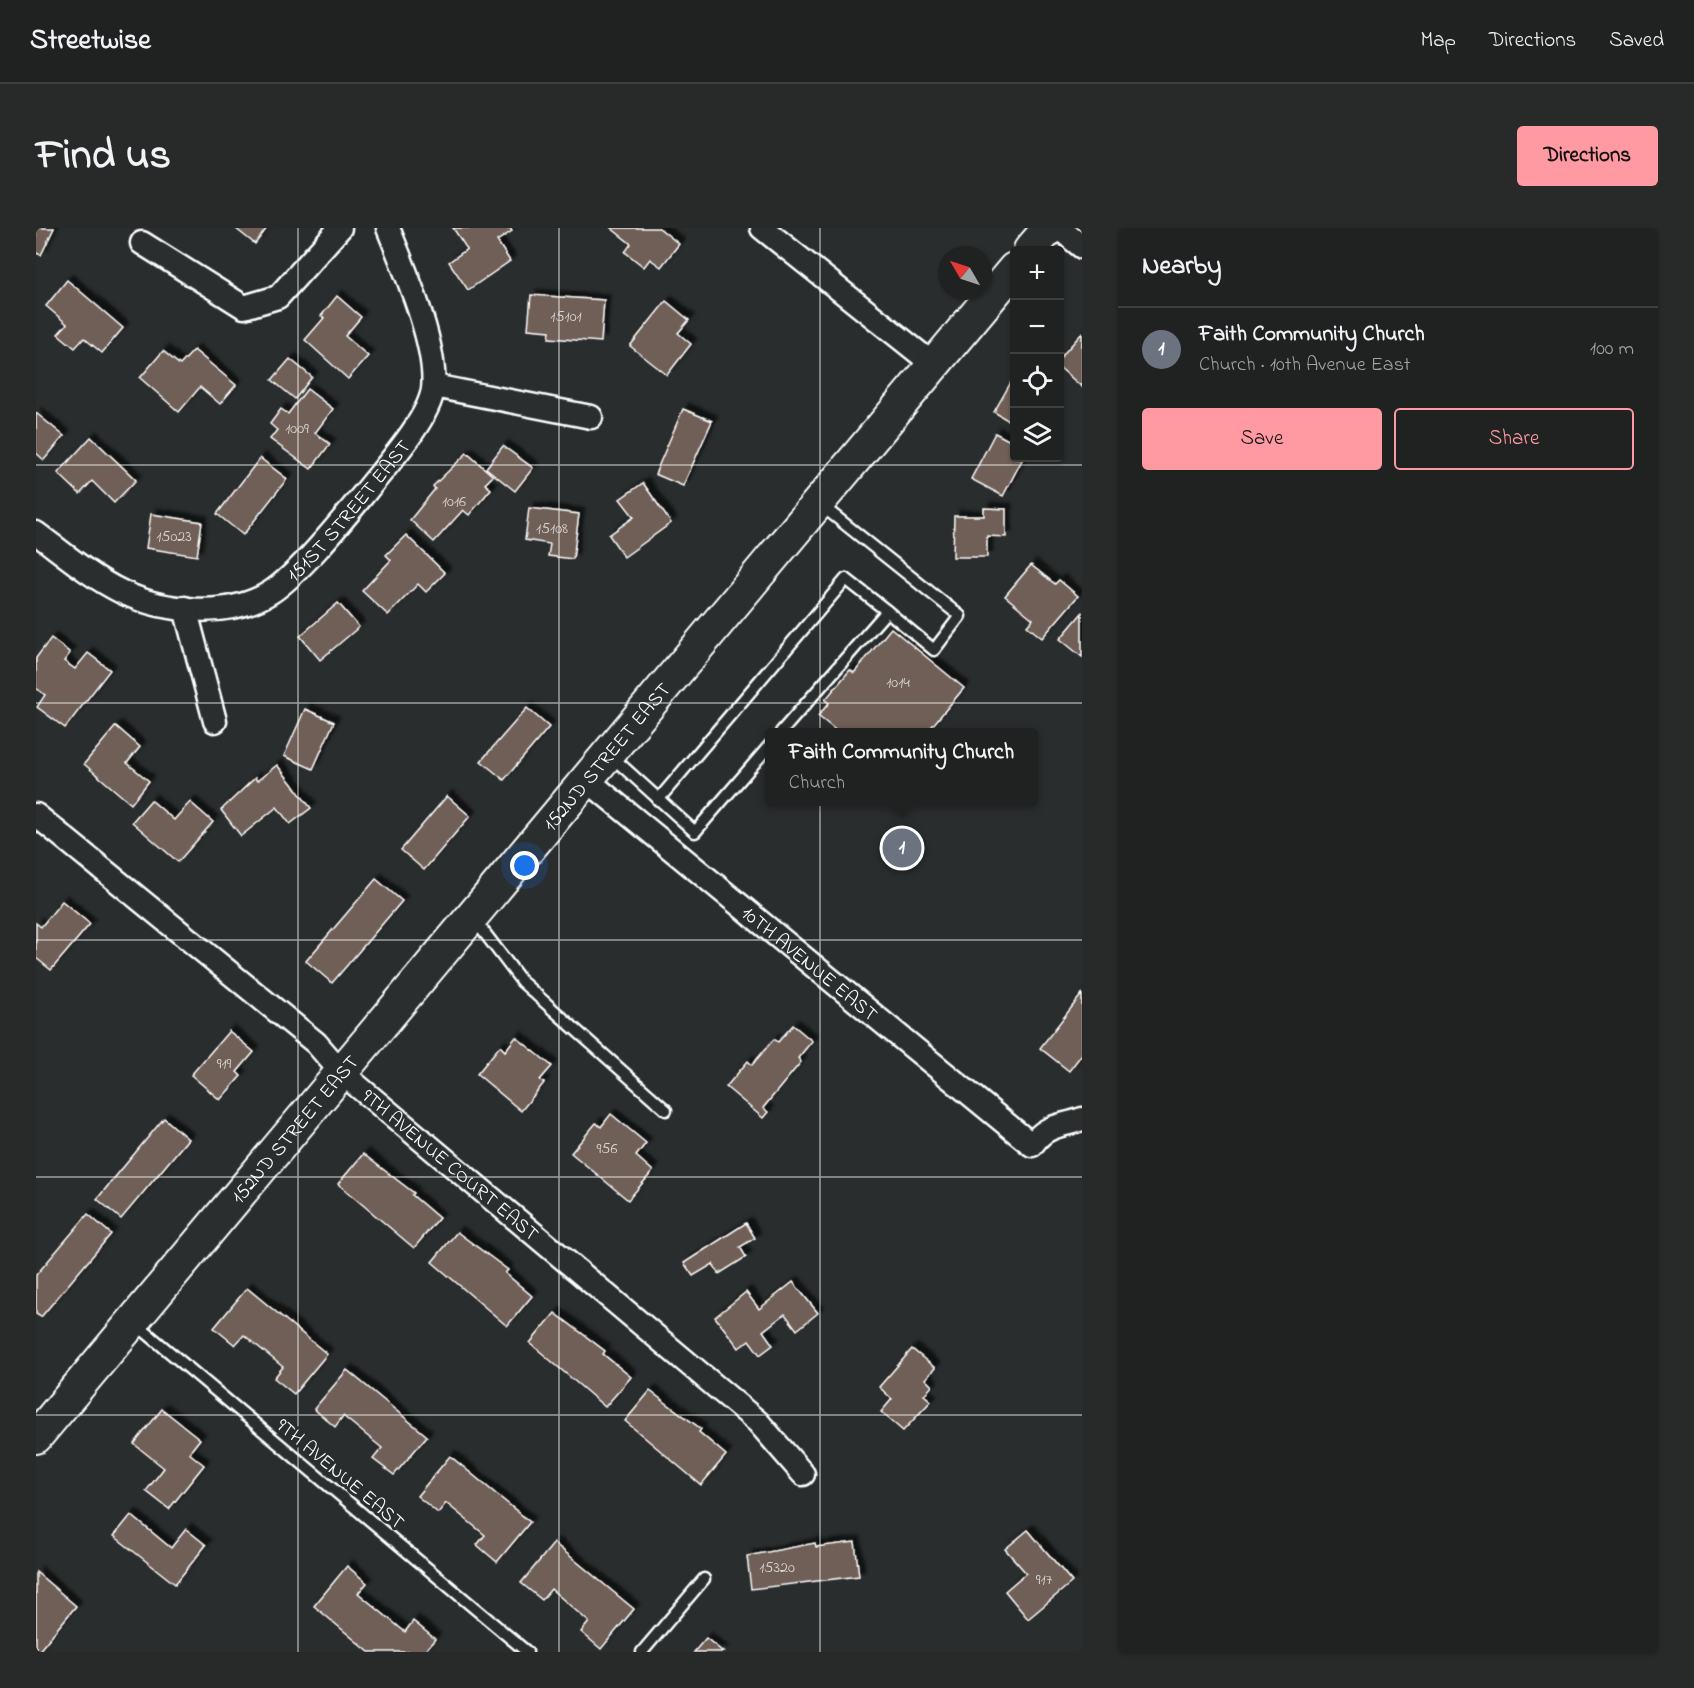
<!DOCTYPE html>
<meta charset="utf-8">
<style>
:root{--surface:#202222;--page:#282a2a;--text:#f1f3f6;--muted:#a2a4a5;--line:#3d3f40;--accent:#ff9aa2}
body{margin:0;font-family:"Indie Flower",sans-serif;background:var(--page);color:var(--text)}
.controls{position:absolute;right:18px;top:18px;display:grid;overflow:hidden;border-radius:6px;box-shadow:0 2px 4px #0004}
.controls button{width:54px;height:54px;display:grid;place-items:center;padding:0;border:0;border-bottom:2px solid var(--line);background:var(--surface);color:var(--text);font:30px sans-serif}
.compass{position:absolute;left:902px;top:18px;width:54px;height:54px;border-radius:50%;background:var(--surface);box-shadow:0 2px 4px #0004;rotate:309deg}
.you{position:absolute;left:489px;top:638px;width:21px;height:21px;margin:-15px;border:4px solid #fff;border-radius:50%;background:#1a73e8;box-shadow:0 0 0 9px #1a73e833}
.badge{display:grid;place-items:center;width:39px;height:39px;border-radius:50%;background:var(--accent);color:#fff;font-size:20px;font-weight:700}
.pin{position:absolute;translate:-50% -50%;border:3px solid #fff;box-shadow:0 2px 6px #0006}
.popup{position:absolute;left:729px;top:500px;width:273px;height:78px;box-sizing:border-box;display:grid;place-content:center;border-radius:6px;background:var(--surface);filter:drop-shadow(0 2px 4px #0005);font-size:20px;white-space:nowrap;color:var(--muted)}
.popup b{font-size:22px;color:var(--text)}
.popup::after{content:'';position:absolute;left:50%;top:100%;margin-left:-12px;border:12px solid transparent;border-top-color:var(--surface)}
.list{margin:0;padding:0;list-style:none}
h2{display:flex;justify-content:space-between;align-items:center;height:78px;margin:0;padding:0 24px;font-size:26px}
h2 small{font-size:20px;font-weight:400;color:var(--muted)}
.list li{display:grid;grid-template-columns:39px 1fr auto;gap:18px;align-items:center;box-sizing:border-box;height:84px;padding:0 24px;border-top:2px solid var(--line)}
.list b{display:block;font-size:22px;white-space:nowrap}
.list p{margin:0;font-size:20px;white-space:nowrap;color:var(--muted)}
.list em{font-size:20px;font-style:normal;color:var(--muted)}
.actions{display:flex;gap:12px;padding:18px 24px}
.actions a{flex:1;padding:14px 0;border:2px solid var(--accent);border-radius:6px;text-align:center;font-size:21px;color:var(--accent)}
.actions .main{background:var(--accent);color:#111}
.icon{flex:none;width:33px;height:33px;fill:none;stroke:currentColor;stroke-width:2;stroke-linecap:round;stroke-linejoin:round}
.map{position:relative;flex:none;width:1046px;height:1424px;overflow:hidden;border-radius:6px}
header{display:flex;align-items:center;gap:36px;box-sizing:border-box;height:84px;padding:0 30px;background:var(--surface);border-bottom:2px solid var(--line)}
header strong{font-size:28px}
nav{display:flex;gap:33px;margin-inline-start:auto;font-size:21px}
.intro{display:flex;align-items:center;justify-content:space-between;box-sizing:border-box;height:144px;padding:0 36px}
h1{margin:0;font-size:42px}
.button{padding:15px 27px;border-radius:6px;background:var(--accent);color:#111;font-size:21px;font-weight:700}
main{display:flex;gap:36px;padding:0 36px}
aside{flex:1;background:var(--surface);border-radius:6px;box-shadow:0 2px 4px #0004}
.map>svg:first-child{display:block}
.building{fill:#6f5f56;stroke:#fff;stroke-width:1.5;filter:url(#shadow)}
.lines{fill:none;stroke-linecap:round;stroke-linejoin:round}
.service-casing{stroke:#fff;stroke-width:15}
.minor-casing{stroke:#fff;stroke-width:27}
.secondary-casing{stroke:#fff;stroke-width:36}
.service{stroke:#2a2d2e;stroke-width:10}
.minor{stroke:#2a2d2e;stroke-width:22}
.secondary{stroke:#2a2d2e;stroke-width:32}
.grid{fill:none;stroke:#fff;stroke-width:1.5;stroke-opacity:0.55}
.labels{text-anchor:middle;stroke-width:6;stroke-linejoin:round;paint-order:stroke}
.number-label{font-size:16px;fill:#dbd7d5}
.street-label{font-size:20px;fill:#fff;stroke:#2a2d2e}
</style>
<header>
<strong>Streetwise</strong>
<nav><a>Map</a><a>Directions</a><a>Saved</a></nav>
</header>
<div class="intro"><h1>Find us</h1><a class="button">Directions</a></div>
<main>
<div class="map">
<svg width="1046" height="1424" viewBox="0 0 1046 1424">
<defs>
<filter id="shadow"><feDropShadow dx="5.5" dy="-5.5" stdDeviation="1.5" flood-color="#0009"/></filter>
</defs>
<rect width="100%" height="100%" fill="#2a2d2e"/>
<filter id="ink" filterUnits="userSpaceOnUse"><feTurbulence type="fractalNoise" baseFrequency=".0167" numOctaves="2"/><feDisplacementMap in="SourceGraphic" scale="12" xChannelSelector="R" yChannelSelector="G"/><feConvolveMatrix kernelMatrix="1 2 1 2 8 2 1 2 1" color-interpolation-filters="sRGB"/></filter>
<g filter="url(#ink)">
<g class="building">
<polygon points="0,0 18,0 5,27 0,25"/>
<polygon points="199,0 231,0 219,16"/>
<polygon points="417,0 474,0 476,3 461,13 474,33 432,62 413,34 431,21"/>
<polygon points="575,0 623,0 643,16 625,39 614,31 608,39 589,24 595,16"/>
<polygon points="31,52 87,100 66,125 48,110 39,120 22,106 31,96 10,78"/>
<polygon points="495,67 568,72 565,114 513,110 514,103 492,101"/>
<polygon points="301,68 325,89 309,108 332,128 312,151 269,112 288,90 285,88"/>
<polygon points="630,73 653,92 642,105 655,116 631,147 594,118"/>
<polygon points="1046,105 1046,159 1023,139 1023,131"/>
<polygon points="158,122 200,157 184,176 164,159 143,184 104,150 127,123 144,137"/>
<polygon points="254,131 276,149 259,171 236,152"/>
<polygon points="978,149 978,196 958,184"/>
<polygon points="271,161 297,181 279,205 294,216 275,241 234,211 241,202 234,196 245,181 252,186"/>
<polygon points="647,181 676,193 647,258 619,246"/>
<polygon points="0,185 28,208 8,232 0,225"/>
<polygon points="959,205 978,215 978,230 987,230 967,268 935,251"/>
<polygon points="55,209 100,252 78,275 56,253 44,266 22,245"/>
<polygon points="467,218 497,240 479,263 450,240"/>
<polygon points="431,225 457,248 449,256 455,261 433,287 427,282 398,314 374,292 399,261 397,258"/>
<polygon points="224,230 251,251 207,307 181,286"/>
<polygon points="607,255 635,295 588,329 573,307 598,289 584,271"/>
<polygon points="493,280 543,286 537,331 512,328 514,316 489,312"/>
<polygon points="948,280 970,281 970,309 951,308 951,329 917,329 918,288 948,288"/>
<polygon points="115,286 166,294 161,328 110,320"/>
<polygon points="370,307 409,345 390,364 382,356 352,387 326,363 355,332 350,327"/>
<polygon points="995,337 1019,356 1023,352 1042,368 1006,410 991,398 997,391 969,368"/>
<polygon points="302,375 323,399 284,432 264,408"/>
<polygon points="1046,385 1046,429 1024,411"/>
<polygon points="855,400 928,460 891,504 802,504 782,488 793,475 789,472 814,442 818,445"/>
<polygon points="15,410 34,425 28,433 39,441 52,425 74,442 29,500 1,479 9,467 0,460 0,430"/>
<polygon points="491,480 513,499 468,552 445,533"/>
<polygon points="269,481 298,494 277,541 248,528"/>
<polygon points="80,498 104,519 91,535 113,553 95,576 48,536"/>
<polygon points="241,537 275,580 254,596 241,579 205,608 185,582 219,550 221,553"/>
<polygon points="411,568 434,588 388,642 365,622"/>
<polygon points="115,572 138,592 154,574 177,594 142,634 96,594"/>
<polygon points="340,651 366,673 296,755 270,733"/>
<polygon points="26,673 54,696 15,742 0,730 0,695 5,699"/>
<polygon points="1046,766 1046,826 1033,843 1004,820"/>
<polygon points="757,797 776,813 762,830 765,834 727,880 732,884 727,890 690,859 712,833 716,837 738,811 742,814"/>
<polygon points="193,803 218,824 201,844 205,848 184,872 155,847"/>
<polygon points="480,809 516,838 504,852 508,855 485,883 441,846 464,818 469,823"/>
<polygon points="575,886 610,915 600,928 617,943 592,972 535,925 560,895 565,899"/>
<polygon points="128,890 152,911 85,991 61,971"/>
<polygon points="327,926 378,965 376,967 403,990 378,1020 302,956"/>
<polygon points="52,986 75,1006 5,1089 0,1086 0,1047"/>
<polygon points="710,995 719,1010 704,1019 710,1029 683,1046 677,1036 657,1048 648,1035"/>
<polygon points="421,1004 472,1042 469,1045 496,1068 471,1098 396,1034"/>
<polygon points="757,1054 782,1085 761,1102 749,1086 727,1103 737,1117 724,1127 713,1112 703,1120 679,1089 710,1064 723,1081"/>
<polygon points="211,1060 291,1126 258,1166 238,1150 247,1139 208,1107 199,1117 178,1100"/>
<polygon points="519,1085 569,1123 567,1126 595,1149 569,1179 494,1115"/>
<polygon points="876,1121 899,1140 889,1151 896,1158 888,1167 895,1173 867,1203 845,1184 856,1171 843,1159"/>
<polygon points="311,1142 391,1208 358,1247 337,1231 346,1220 307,1188 299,1199 278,1181"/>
<polygon points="614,1163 665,1201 663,1204 690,1227 665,1257 589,1193"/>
<polygon points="126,1181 164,1211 153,1225 168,1237 133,1281 110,1263 128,1240 98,1216"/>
<polygon points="414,1228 494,1294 461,1334 441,1317 449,1307 410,1275 402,1285 381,1268"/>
<polygon points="95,1287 135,1320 150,1301 170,1317 139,1356 78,1308"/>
<polygon points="992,1302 1036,1354 992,1391 969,1363 990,1345 969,1321"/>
<polygon points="819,1314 823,1348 715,1361 711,1328 779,1315 780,1319"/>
<polygon points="518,1315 598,1381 565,1421 545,1404 553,1394 515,1361 506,1372 485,1355"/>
<polygon points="311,1338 331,1355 322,1365 369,1404 377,1393 399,1411 388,1424 333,1424 278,1378"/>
<polygon points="0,1344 40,1378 2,1424 0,1424"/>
<polygon points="670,1410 687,1424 658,1424"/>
</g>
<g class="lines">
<g class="service-casing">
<g id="service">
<polyline points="785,277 924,388 898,422 851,383"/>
<polyline points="574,527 659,604 734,517"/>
<polyline points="622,572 810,351 851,383 745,504"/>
<polyline points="438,691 486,754 630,882"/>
<polyline points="100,1096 491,1424"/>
<polyline points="606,1424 668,1351"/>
</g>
</g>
<g class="minor-casing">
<g id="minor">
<polyline points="726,0 898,137"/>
<polyline points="1023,0 1046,19"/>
<polyline points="106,15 208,79 242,69 304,0"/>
<polyline points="398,158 555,189"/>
<path id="s1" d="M0,305C27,325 55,349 86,364C128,384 193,391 235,364C264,345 308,290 331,262C350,238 393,191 397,161C402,118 368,40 352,0"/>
<polyline points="149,380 179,493"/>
<path id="s2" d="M550,551L996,917C1010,896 1025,899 1046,891"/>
<path id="s3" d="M0,587L280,815L306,845L722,1194L767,1246"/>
</g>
</g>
<g class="secondary-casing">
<g id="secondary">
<polyline points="994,22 1013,0"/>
<path id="s4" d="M0,1209L978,41"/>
</g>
</g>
<use href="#service" class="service"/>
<use href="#minor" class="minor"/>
<use href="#secondary" class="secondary"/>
</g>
</g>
<path class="grid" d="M262,0V1424M523,0V1424M784,0V1424M0,237H1046M0,475H1046M0,712H1046M0,949H1046M0,1187H1046"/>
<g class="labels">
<g class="number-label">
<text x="530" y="93">15101</text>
<text x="261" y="205">1009</text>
<text x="418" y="278">1016</text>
<text x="516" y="305">15108</text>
<text x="138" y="313">15023</text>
<text x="862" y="459">1014</text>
<text x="188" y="840">919</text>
<text x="571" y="925">956</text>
<text x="741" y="1344">15320</text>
<text x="1008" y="1356">917</text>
</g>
<g class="street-label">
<text dy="7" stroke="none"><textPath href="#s1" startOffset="372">151ST STREET EAST</textPath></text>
<text dy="7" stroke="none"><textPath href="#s4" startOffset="888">152ND STREET EAST</textPath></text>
<text dy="7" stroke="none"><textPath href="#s2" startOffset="290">10TH AVENUE EAST</textPath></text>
<text dy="7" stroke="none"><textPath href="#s4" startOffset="402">152ND STREET EAST</textPath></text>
<text dy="7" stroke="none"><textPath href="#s3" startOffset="543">9TH AVENUE COURT EAST</textPath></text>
<text transform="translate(305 1245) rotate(40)" y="7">9TH AVENUE EAST</text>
</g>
</g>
</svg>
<div class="controls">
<button>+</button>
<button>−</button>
<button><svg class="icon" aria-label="locate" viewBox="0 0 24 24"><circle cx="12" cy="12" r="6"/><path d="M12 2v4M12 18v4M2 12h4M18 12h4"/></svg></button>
<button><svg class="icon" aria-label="layers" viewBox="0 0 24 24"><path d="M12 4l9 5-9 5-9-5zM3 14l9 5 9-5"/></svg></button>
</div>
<svg class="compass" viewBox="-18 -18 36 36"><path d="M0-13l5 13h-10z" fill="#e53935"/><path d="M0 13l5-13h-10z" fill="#a2a4a5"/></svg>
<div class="you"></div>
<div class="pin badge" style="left:866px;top:620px;background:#6b7280">1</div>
<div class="popup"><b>Faith Community Church</b>Church</div>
</div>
<aside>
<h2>Nearby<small></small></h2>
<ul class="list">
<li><span class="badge" style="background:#6b7280">1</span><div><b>Faith Community Church</b><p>Church · 10th Avenue East</p></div><em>100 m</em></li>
</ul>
<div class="actions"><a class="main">Save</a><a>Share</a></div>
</aside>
</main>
